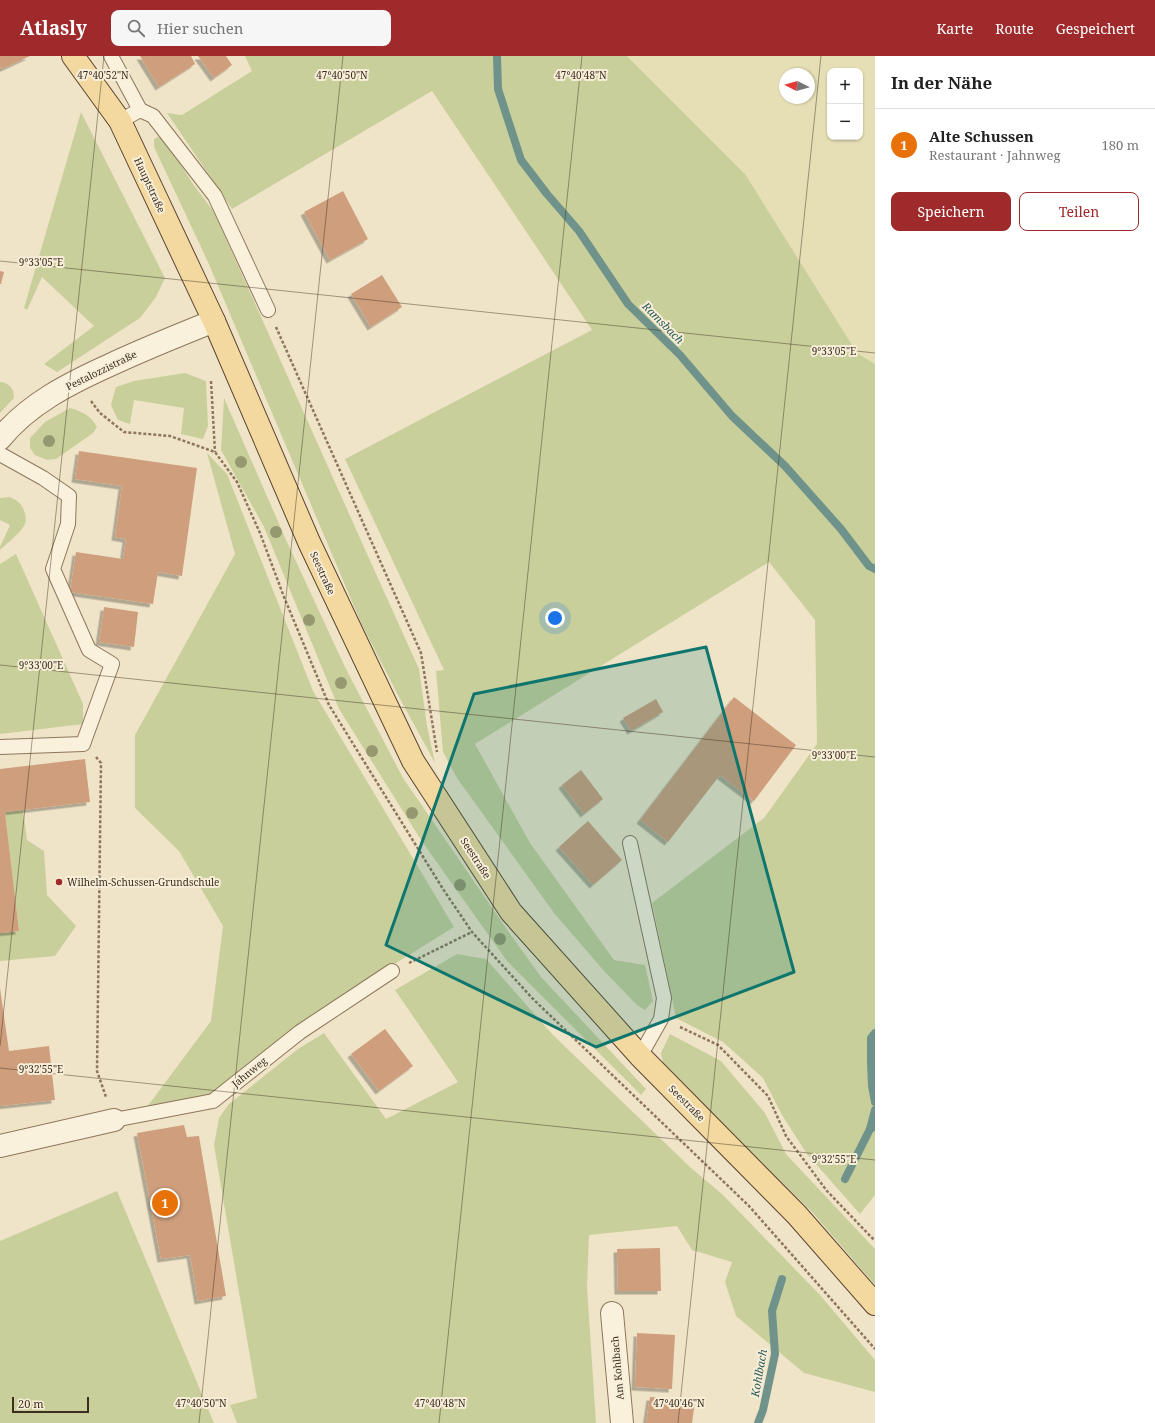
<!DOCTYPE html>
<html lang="de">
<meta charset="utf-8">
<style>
:root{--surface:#fff;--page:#f6f6f6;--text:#222;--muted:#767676;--line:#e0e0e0;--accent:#9e2a2b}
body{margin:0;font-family:"Noto Serif",serif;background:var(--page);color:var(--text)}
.controls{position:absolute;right:12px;top:12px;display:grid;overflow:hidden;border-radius:8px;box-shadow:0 1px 3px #0004}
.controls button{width:36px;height:36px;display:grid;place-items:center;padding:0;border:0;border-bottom:1px solid var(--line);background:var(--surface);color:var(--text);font:20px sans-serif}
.compass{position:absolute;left:779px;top:12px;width:36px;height:36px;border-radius:50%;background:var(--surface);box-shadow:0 1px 3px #0004;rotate:276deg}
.scale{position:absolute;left:12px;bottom:10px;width:77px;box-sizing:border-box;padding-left:4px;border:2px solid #3d2e20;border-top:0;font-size:11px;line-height:14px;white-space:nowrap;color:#3d2e20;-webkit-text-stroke:3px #f7eed8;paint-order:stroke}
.you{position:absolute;left:555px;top:562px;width:14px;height:14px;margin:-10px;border:3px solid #fff;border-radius:50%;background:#1a73e8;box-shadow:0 0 0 6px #1a73e833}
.badge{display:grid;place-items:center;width:26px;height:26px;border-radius:50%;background:var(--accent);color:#fff;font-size:13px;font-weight:700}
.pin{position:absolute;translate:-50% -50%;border:2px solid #fff;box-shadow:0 1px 4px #0006}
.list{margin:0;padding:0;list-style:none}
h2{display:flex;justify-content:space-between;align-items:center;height:52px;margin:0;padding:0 16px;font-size:17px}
h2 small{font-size:13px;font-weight:400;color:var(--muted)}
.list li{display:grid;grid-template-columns:26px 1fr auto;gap:12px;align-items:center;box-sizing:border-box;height:72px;padding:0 16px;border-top:1px solid var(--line)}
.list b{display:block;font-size:15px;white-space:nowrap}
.list p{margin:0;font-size:13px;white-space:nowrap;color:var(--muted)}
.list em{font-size:13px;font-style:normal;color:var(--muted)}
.actions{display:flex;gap:8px;padding:12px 16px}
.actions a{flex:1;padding:9px 0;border:1px solid var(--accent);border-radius:8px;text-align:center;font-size:14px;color:var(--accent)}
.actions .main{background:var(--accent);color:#fff}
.icon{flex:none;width:22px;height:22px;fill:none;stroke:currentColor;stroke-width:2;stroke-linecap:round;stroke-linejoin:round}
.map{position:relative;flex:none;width:875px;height:1367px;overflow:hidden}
header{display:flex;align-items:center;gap:24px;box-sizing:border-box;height:56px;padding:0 20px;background:var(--accent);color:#fff}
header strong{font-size:19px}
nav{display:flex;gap:22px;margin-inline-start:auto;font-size:14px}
.search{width:280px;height:36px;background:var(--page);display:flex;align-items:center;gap:10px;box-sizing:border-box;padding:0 14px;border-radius:8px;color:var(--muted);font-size:15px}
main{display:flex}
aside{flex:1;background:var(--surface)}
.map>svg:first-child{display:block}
.farmland{fill:#e6deb5;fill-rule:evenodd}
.green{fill:#c9cf9b}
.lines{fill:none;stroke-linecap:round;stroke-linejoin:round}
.stream{stroke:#6f938a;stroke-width:8}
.building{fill:#cf9f7d;filter:url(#shadow)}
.service-casing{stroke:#8d765c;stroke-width:16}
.minor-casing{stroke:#8d765c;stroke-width:24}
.primary-casing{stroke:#5b4430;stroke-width:24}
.path{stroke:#8d765c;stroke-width:2.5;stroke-dasharray:3 2;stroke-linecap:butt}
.service{stroke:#faf1dc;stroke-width:14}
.minor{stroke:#faf1dc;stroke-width:22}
.primary{stroke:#f3d9a0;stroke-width:22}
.tree{fill:#96986f}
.marked{fill:#0f766e;fill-opacity:0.2;stroke:#0f766e;stroke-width:3;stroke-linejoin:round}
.ticks{fill:none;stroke:#3d2e20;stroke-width:1;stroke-opacity:0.45}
.poi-dot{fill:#9e2a2b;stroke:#f7eed8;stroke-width:1.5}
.labels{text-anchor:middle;stroke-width:4;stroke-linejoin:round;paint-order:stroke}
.street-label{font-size:10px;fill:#3d2e20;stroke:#f7eed8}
.poi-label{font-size:10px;fill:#3d2e20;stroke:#f7eed8;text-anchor:start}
.water-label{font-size:11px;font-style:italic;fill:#2f5d5a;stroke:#f7eed8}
.ticks-label{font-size:10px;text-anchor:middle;fill:#3d2e20;stroke:#f7eed8;stroke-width:4;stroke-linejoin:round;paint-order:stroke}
</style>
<header>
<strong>Atlasly</strong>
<div class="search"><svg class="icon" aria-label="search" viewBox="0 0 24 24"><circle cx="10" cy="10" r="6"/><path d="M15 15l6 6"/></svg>Hier suchen</div>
<nav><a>Karte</a><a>Route</a><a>Gespeichert</a></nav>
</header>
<main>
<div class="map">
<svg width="875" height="1367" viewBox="0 0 875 1367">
<defs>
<filter id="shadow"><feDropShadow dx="-3.5" dy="3.5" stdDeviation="0" flood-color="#0004"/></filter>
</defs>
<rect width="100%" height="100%" fill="#f0e4c8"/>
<path class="farmland" d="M627,0H875V308L857,297L745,118ZM830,15H860V81H830ZM785,18H809V42H785Z"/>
<g class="green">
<polygon points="245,0 627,0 745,118 857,297 875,308 875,1139 860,1158 807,1098 782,1059 763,1022 723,986 676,962 652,847 764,762 817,688 815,564 769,506 475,688 530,787 614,904 645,909 653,945 645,954 637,949 604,915 554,857 457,722 443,696 436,615 444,614 345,403 592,274 432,35 232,153 167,57 182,59 252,15"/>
<polygon points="81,56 165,222 156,241 140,262 57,316 44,308 94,270 42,221 27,254 24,252"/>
<polygon points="160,80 164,82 193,128 214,156 372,509 419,613 427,670 435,707 399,641 362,569 208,206 154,91 154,83"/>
<polygon points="185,317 206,325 208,370 203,383 181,378 184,352 134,344 130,368 118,364 111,349 116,331 134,325"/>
<path d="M0,326C10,327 14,333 14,342L0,357Z"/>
<polygon points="224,342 287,486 345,611 403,722 508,875 541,921 646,1033 641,1039 507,905 421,784 339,653 264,471 221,394"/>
<path d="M70,352C82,355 91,360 97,371L93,377L56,403L47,404L35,399L30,392V382L45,366Z"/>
<polygon points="207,397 227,418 313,635 454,871 332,947 209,1041 147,1051 211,965 223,870 179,795 135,752 135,679 235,498"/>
<path d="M9,441C15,443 20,446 23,452C25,457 27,463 25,468C20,478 8,486 0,494V491L10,469L0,464V442Z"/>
<polygon points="16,498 83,648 83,668 0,678 0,508"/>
<polygon points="23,754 27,784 44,795 47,839 76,870 55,900 0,905 0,877 19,875 5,756"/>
<polygon points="457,898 486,903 552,978 691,1112 723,1139 820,1239 875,1304 875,1336 804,1317 736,1260 725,1226 732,1206 692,1194 677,1170 589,1179 587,1231 596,1367 237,1367 230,1349 257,1342 214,1089 219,1062 229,1048 298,993 324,977 386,1063 458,1026 395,934"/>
<polygon points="670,978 721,1005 765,1057 786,1098 875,1193 875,1229 812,1156 664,1012 661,997"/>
<polygon points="117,1135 214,1367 0,1367 0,1185"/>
</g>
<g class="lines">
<g class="stream">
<polyline points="497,0 498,33 521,104 547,138 579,175 628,248 680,299 732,360 785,410 841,473 869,510 875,513"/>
<polyline points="875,977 871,982 871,1006 872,1030 875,1046"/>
<polyline points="870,1073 875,1054"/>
<polyline points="845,1123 870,1073 875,1070"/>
<polyline points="758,1367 763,1354 775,1298 772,1255 782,1223"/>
</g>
</g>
<g class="building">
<polygon points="0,0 30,0 2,13 0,10"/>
<polygon points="140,0 191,0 195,8 159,31"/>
<polygon points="198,0 226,0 232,9 214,22"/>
<polygon points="343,135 368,183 330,204 304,156"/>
<polygon points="0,215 4,216 1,228 0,228"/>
<polygon points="382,219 402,251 371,271 351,238"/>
<polygon points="79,395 197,412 182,520 158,516 153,548 70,536 76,496 123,503 126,483 115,481 122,430 75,423"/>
<polygon points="104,551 138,556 134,591 99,586"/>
<polygon points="734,641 796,689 754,745 720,719 668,786 640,764"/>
<polygon points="656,643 663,656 631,675 623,662"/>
<polygon points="85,703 90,746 5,756 19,875 0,877 0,713"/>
<polygon points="581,714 603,743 584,758 562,729"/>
<polygon points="588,765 622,804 593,829 559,791"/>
<polygon points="0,932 9,995 49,990 55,1044 0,1050"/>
<polygon points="385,973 413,1010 379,1035 351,998"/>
<polygon points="184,1069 187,1081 199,1080 226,1240 198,1245 190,1199 161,1203 137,1077"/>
<polygon points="660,1192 661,1235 618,1235 617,1193"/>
<polygon points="637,1277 675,1279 672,1333 635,1331"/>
<polygon points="650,1341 695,1345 692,1367 646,1367"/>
</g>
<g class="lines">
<g class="service-casing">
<g id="service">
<polyline points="111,0 140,54"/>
<polyline points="120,65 140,54 153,60 215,140 268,254"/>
<polyline points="0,398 43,422 69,440 68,468 53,513 89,594 112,608 83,688 0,691"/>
<polyline points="630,787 664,942 661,963 640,1000"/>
<polyline points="114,1064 213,1045 300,976 392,915"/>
</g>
</g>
<g class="minor-casing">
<g id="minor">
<path d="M0,383C28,348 70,327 110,309C144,293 179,279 214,265"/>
<polyline points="0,1090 114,1064"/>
<polyline points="612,1257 622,1367"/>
</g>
</g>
<g class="primary-casing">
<polyline id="primary" points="73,0 120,65 214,265 309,486 413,705 511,856 640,1000 797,1159 875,1248"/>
</g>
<g class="path">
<polyline points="276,271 421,597 437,696"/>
<polyline points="211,325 215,396"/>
<polyline points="91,345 100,357 124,376 170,380 215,396 237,426 260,477 284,541 329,649 443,833 472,876 533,943 749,1150 875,1293"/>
<polyline points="96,701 101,707 97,1015 106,1041"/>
<polyline points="409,907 472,876"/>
<polyline points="680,971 718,989 768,1040 786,1080 827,1135 875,1185"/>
</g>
<use href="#service" class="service"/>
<use href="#minor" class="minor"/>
<use href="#primary" class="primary"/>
</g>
<g class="tree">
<circle cx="49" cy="385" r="6"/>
<circle cx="241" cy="406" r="6"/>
<circle cx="276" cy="476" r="6"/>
<circle cx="309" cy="564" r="6"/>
<circle cx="341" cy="627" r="6"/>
<circle cx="372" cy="695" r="6"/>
<circle cx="412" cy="757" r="6"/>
<circle cx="460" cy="829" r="6"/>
<circle cx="500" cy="883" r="6"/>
</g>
<path class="marked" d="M706,591L794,916L596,991L386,889L474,638Z"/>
<path class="ticks" d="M0,205L875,297M0,609L875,701M0,990L104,0M0,1012L875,1104M199,1367L343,0M439,1367L582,0M678,1367L821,0"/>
<circle class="poi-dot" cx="59" cy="826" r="4"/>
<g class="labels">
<g class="street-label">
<text transform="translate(150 129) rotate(65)" y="4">Hauptstraße</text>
<text transform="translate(101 314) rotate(-26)" y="4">Pestalozzistraße</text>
<text transform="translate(323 517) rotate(65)" y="4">Seestraße</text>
<text transform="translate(476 802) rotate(57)" y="4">Seestraße</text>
<text transform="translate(249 1016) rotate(-39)" y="4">Jahnweg</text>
<text transform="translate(687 1047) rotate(45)" y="4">Seestraße</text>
<text transform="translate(617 1312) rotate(-95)" y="4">Am Kohlbach</text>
</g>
<g class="poi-label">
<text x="67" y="830">Wilhelm-Schussen-Grundschule</text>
</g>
<g class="water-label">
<text transform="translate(663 267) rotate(45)" y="4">Ramsbach</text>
<text transform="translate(759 1317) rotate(-80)" y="4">Kohlbach</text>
</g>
</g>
<g class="ticks-label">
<text x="103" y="23">47°40'52"N</text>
<text x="342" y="23">47°40'50"N</text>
<text x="581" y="23">47°40'48"N</text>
<text x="41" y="210">9°33'05"E</text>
<text x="834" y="299">9°33'05"E</text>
<text x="41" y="613">9°33'00"E</text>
<text x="834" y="703">9°33'00"E</text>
<text x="41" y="1017">9°32'55"E</text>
<text x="834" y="1107">9°32'55"E</text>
<text x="201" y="1351">47°40'50"N</text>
<text x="440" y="1351">47°40'48"N</text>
<text x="679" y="1351">47°40'46"N</text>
</g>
</svg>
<div class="controls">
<button>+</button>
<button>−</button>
</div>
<svg class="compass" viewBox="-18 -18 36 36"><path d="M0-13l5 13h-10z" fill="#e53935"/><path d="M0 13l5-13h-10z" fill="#767676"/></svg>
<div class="scale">20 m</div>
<div class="you"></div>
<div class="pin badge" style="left:165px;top:1147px;background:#e8710a">1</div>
</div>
<aside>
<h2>In der Nähe<small></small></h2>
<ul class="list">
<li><span class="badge" style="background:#e8710a">1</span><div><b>Alte Schussen</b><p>Restaurant · Jahnweg</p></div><em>180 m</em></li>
</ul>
<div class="actions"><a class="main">Speichern</a><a>Teilen</a></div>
</aside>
</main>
